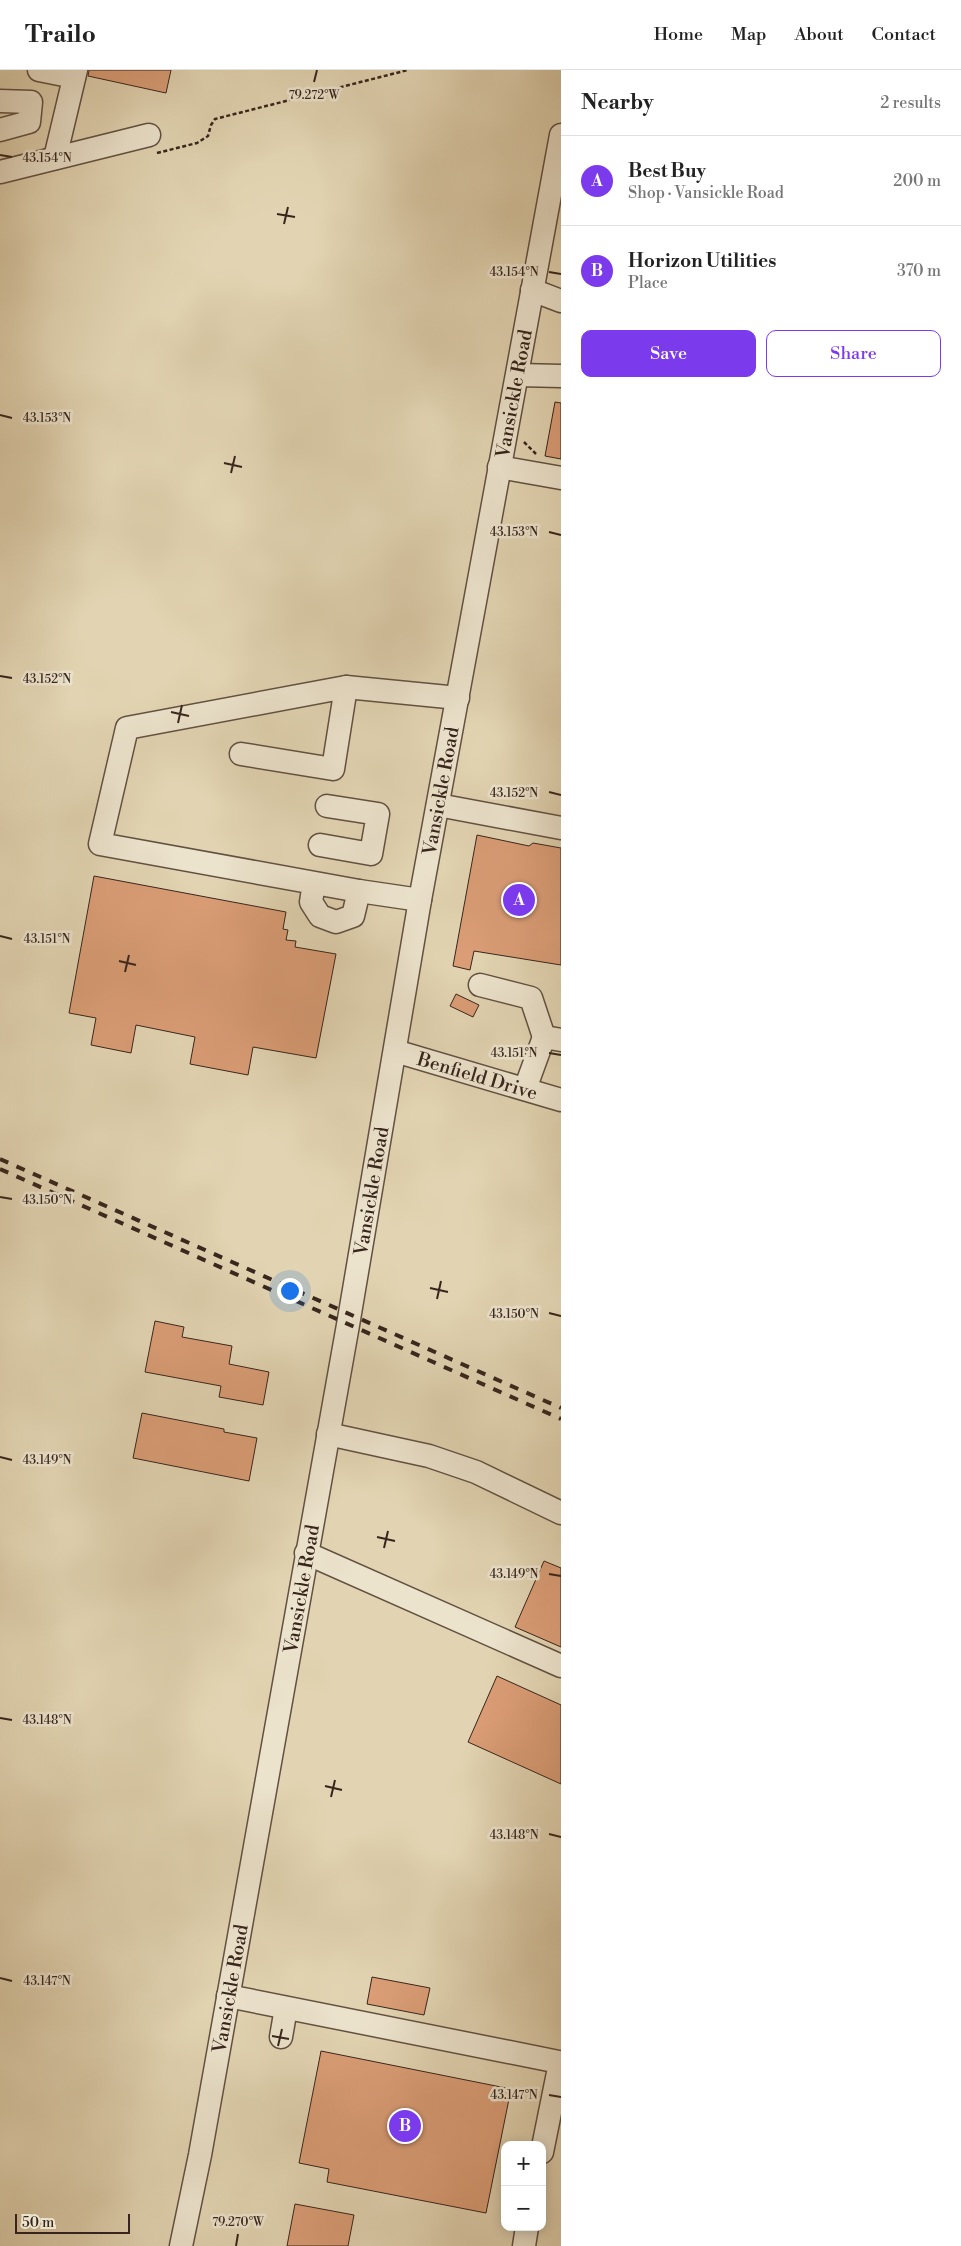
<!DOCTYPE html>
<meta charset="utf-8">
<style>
:root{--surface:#fff;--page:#f2f2f2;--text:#222;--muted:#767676;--line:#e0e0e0;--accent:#7c3aed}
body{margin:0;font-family:"Libre Bodoni",serif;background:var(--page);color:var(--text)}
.controls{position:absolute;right:15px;bottom:15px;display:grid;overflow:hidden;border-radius:10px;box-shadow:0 2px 12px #0003}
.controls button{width:45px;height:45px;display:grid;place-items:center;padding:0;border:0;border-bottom:1px solid var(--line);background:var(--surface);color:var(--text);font:25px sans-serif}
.scale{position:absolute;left:15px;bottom:12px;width:115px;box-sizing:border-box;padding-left:5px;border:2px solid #37251d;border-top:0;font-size:14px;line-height:18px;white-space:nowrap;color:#37251d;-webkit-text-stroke:4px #ece3cd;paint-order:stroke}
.you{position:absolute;left:289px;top:1220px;width:18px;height:18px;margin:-12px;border:4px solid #fff;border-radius:50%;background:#1a73e8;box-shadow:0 0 0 8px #1a73e833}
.badge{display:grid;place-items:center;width:32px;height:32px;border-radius:50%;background:var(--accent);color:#fff;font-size:16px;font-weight:700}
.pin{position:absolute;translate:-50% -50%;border:2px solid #fff;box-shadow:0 1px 5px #0006}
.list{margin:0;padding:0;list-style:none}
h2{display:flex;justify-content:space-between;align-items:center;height:65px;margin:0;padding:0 20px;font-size:21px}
h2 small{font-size:16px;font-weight:400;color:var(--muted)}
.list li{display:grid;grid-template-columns:32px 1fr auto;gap:15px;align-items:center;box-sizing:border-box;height:90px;padding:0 20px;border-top:1px solid var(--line)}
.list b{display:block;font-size:19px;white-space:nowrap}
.list p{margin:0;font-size:16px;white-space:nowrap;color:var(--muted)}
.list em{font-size:16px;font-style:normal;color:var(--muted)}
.actions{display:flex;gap:10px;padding:15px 20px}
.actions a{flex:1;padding:11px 0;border:1px solid var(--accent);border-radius:10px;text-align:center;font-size:18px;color:var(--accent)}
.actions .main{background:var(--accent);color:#fff}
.map{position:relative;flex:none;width:561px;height:2176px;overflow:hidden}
header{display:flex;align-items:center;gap:30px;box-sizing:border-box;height:70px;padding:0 25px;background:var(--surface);border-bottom:1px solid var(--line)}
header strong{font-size:24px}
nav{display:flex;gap:28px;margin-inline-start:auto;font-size:18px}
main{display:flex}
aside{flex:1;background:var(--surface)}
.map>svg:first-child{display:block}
.building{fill:#da9d76;stroke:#37251d}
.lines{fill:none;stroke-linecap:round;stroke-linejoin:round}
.minor-casing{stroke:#625142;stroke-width:25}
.path{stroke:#37251d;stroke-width:2.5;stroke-dasharray:4 2.5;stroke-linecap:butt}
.minor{stroke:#ece3cd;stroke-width:22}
.rail{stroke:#37251d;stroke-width:4;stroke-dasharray:9 9;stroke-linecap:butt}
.ticks{fill:none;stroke:#37251d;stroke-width:2}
.labels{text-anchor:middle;stroke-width:5;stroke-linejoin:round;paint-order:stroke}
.street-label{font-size:19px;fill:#37251d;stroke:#ece3cd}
.ticks-label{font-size:12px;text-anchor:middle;fill:#37251d;stroke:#ece3cd;stroke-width:5;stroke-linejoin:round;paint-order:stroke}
</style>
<header>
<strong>Trailo</strong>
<nav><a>Home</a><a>Map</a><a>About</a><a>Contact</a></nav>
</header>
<main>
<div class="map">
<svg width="561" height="2176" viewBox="0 0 561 2176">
<rect width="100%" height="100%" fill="#e2d4b2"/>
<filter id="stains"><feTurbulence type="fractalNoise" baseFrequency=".004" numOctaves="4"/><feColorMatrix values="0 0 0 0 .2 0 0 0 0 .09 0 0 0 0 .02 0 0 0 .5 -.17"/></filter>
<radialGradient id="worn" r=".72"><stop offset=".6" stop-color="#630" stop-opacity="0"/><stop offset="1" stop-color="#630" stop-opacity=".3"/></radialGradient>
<g class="building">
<polygon points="89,0 171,0 166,23 88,6"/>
<polygon points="555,332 561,333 561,389 545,386"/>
<polygon points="477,765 529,776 533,773 561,778 561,895 474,881 470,900 453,896"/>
<polygon points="94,806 286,842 283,859 288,860 286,870 296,871 295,877 336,884 316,988 253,977 248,1005 190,994 195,967 136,955 131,983 91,975 96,948 69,943"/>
<polygon points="456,924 479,935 473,947 450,936"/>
<polygon points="155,1251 184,1257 182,1267 232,1276 229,1294 269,1302 263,1335 219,1327 221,1316 145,1302"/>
<polygon points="142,1343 224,1359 224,1362 257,1368 249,1411 133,1388"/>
<polygon points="544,1491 561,1498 561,1577 515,1557"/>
<polygon points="497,1606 561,1635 561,1714 468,1672"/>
<polygon points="372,1907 430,1918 424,1945 367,1934"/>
<polygon points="321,1981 511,2019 486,2143 327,2112 329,2099 299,2093"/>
<polygon points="295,2134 354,2145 348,2176 287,2176"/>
</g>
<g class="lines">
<g class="minor-casing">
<g id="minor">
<polyline points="39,0 74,7"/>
<polyline points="0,31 31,32 29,52 0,60"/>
<polyline points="55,88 76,0"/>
<polyline points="0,102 149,65"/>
<polyline points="532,220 561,231"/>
<polyline points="518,305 561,306"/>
<polyline points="499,397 561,408"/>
<polyline points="346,617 458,628"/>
<polyline points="241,684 333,699 346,617 127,658 100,774 359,821 353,846 336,852 320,846 311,832 314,813"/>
<polyline points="438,735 561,758"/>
<polyline points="320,775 371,784 378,744 327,736"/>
<polyline points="359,821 420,830"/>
<polyline points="480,915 531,928 544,967"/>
<path id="s1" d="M395,981L561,1030"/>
<polyline points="525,1019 544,967 561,970"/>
<polyline points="328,1364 429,1386 476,1402 561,1443"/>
<polyline points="306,1483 561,1596"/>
<polyline points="228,1926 559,1992 559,1998 542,2082"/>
<polyline points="281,1967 286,1938"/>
<path id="s2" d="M181,2176L200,2085L348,1255L420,830L561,65"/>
<polyline points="524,2176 527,2157"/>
</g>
</g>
<g class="path">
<polyline points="157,83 197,73 208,66 211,55 215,49 408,0"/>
<polyline points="524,372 536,384"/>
</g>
<use href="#minor" class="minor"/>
<g class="rail">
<polyline points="0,1089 561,1338"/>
<polyline points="0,1099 561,1349"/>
</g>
</g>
<path class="ticks" d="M314,12L317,0M0,85L12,87M277,144L295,147M284,154L288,137M549,202L561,204M0,345L12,348M224,393L242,397M231,403L235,386M549,462L561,465M0,606L12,608M171,642L189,646M178,653L182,635M549,722L561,725M0,866L12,869M119,891L136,895M125,902L129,885M549,983L561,985M0,1127L12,1129M430,1218L448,1222M437,1229L441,1211M549,1243L561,1246M0,1387L12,1390M377,1467L395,1471M384,1478L388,1461M549,1504L561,1506M0,1648L12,1650M325,1716L342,1720M331,1727L335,1710M549,1764L561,1767M0,1908L12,1911M272,1966L289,1969M278,1976L282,1959M549,2025L561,2027M236,2176L238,2164"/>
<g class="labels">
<g class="street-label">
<text dy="7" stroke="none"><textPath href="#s2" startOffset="1882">Vansickle Road</textPath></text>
<text dy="7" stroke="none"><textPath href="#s2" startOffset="1478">Vansickle Road</textPath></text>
<text dy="7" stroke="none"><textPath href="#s1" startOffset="86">Benfield Drive</textPath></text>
<text dy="7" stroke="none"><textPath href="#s2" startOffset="1072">Vansickle Road</textPath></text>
<text dy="7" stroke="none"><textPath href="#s2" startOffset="668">Vansickle Road</textPath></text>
<text dy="7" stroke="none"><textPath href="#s2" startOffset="262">Vansickle Road</textPath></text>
</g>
</g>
<g class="ticks-label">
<text x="314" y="29">79.272°W</text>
<text x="47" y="92">43.154°N</text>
<text x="514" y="206">43.154°N</text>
<text x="47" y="352">43.153°N</text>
<text x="514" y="466">43.153°N</text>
<text x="47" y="613">43.152°N</text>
<text x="514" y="727">43.152°N</text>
<text x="47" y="873">43.151°N</text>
<text x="514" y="987">43.151°N</text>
<text x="47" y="1134">43.150°N</text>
<text x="514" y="1248">43.150°N</text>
<text x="47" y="1394">43.149°N</text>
<text x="514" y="1508">43.149°N</text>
<text x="47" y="1654">43.148°N</text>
<text x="514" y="1769">43.148°N</text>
<text x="47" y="1915">43.147°N</text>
<text x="514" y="2029">43.147°N</text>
<text x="238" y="2156">79.270°W</text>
</g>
<rect width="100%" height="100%" filter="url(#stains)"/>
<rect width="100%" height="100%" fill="url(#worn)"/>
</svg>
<div class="controls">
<button>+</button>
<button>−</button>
</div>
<div class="scale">50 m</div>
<div class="you"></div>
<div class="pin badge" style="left:519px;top:830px">A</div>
<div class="pin badge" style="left:405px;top:2056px">B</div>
</div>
<aside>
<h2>Nearby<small>2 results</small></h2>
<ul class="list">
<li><span class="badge">A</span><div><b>Best Buy</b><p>Shop · Vansickle Road</p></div><em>200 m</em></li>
<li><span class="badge">B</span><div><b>Horizon Utilities</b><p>Place</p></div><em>370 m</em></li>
</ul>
<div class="actions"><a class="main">Save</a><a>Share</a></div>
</aside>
</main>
